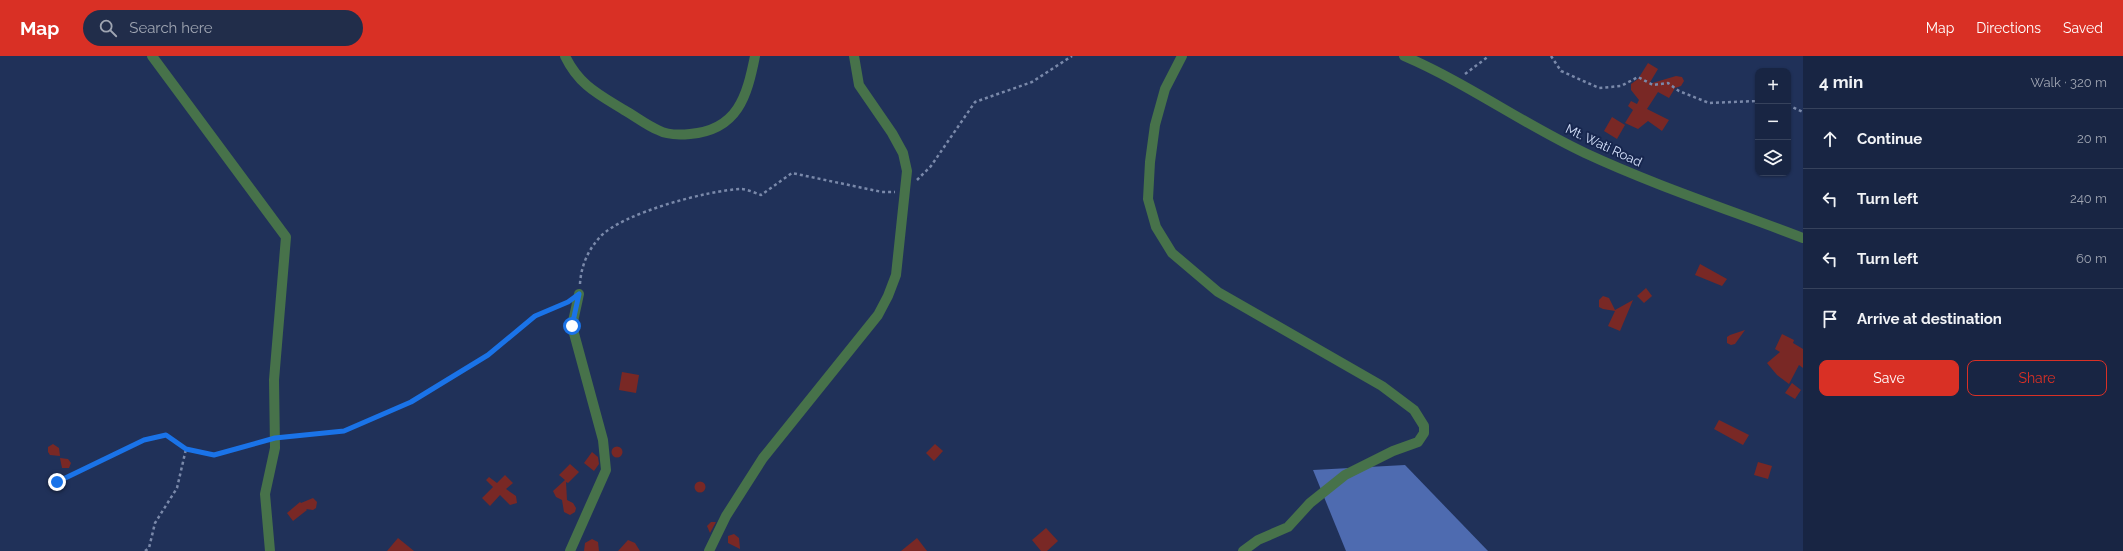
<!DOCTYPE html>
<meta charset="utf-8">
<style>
:root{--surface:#182543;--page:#212d4a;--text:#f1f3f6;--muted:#9fa5b2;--line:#36425c;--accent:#d93025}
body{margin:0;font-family:Raleway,sans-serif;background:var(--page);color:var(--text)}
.controls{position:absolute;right:12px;top:12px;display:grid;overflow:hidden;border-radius:8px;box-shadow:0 1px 3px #0004}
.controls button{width:36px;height:36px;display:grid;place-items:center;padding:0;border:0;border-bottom:1px solid var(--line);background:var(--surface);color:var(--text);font:20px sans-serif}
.stop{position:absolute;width:12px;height:12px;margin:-9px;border:3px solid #1a73e8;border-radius:50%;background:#fff}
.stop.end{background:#1a73e8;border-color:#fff;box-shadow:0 1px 4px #0008}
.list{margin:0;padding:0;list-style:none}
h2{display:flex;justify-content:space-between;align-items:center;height:52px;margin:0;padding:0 16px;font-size:17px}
h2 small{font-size:13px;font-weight:400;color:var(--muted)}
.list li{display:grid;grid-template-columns:26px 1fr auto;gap:12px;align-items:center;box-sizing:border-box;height:60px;padding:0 16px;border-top:1px solid var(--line)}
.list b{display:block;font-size:15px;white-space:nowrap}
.list em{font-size:13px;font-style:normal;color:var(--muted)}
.actions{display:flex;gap:8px;padding:12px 16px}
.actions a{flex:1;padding:9px 0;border:1px solid var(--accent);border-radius:8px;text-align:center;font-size:14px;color:var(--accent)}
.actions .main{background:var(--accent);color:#fff}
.icon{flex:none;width:22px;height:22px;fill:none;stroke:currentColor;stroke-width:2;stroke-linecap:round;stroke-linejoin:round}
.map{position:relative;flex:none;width:1803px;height:495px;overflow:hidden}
header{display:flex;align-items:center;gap:24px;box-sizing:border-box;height:56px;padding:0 20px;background:var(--accent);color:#fff}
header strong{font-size:19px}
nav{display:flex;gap:22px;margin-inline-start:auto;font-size:14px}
.search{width:280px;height:36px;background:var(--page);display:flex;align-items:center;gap:10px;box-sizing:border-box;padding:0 14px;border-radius:22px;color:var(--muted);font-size:15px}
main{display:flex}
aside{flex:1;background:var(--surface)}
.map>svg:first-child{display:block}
.forest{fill:#4e6bb0}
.building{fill:#792825}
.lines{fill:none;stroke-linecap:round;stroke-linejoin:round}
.path{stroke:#7a89aa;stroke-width:2.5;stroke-dasharray:3 3;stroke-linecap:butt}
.minor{stroke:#47724a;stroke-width:10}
.route{stroke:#1a73e8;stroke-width:5}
.labels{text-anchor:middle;stroke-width:4;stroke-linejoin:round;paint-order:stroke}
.street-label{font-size:13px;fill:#d5e1fb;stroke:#17264e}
</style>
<header>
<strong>Map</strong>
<div class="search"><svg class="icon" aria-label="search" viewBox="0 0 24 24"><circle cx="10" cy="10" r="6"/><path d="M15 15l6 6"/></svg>Search here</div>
<nav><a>Map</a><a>Directions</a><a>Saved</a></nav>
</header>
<main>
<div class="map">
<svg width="1803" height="495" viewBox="0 0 1803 495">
<rect width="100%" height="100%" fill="#203159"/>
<polygon class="forest" points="1405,409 1488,495 1346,495 1313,414"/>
<g class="building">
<polygon points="1648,7 1658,13 1649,28 1676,20 1682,21 1684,25 1681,30 1675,32 1669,42 1658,36 1647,53 1669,64 1662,75 1648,65 1638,73 1625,67 1633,54 1628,50 1631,45 1637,48 1639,44 1631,34 1631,28 1638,23"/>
<polygon points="1612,61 1625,69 1617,83 1604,75"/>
<polygon points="1700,208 1727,223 1722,230 1695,219"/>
<polygon points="1646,232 1652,240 1644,247 1637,240"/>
<polygon points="1603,240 1609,242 1615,254 1633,244 1620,275 1608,270 1615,255 1603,253 1599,251 1599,244"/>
<polygon points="1745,274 1735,288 1731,289 1727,287 1727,281 1730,279"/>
<polygon points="1782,278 1794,284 1793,287 1803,293 1803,312 1799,309 1789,328 1777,319 1767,307 1780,296 1775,293"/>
<polygon points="622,316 639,319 636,337 619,334"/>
<polygon points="1792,327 1801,334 1795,343 1785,337"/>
<polygon points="1719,364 1749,379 1743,389 1714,373"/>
<polygon points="53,388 59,392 60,400 50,399 48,396 48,391"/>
<polygon points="935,388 943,395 934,405 926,397"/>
<circle cx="617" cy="396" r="5.5"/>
<polygon points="592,396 598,401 599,408 594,415 584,407"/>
<polygon points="60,402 68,403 71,407 69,412 62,412"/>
<polygon points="1758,406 1772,410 1768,423 1754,419"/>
<polygon points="570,408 579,416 568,427 566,426 567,444 573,447 576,452 575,456 570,459 564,456 562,444 556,441 553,435 565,424 559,419"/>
<polygon points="505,419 513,427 506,433 516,440 517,447 510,449 500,439 490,450 482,442 493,431 486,424 489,421 497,427"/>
<circle cx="700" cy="431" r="5.5"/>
<polygon points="313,442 317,446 316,452 313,454 306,453 307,454 293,465 287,457 300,446 301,447"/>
<polygon points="711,466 716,466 710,477 707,470"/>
<polygon points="1046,472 1058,485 1047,495 1041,495 1032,484"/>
<polygon points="734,478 739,482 740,493 728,487 728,480"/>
<polygon points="398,482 414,495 387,495"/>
<polygon points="917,482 927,495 901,495"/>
<polygon points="592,483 598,486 599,495 584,495 585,487"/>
<polygon points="628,484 635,487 640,495 618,495"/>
</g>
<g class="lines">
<g class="path">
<polyline points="1551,0 1561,15 1599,32 1621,30 1638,21 1653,29 1668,27 1679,35 1709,47 1758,45"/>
<polyline points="1465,18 1489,0"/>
<polyline points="1788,49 1803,56"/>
<polyline points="917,124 931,110 975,46 1032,26 1072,0"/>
<path d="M580,228C581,210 588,194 600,181C622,157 709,134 741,133C747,133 755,137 761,139L792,117L882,136H895"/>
<polyline points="284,381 343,375 411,346 488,299 535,260 567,246"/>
<polyline points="57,426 144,384 166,379 186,393 214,399 266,384"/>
<polyline points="145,495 149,492 155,467 177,432 186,393"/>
</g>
<g class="minor">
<polyline points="152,0 286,181 274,324 275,392 265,438 270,495"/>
<path d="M565,0C579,29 598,38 624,54C635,60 646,69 658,74C667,79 680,79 690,78C738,74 747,40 755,0"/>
<polyline points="1182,0 1165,33 1155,69 1150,106 1148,143 1156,171 1172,197 1218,236 1382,330 1414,354 1424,370 1424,377 1418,386 1393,395 1345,419 1310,447 1288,471 1258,484 1243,495"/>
<path d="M1404,0C1467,27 1523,68 1585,97C1656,130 1730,154 1803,182"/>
<polyline points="570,495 606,414 603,384 572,270 579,238"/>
<polyline points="709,495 726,460 763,402 878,259 888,240 896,219 907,115 903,97 892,77 859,29 854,0"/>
</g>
</g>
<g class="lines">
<polyline class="route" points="57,426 144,384 166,379 186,393 214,399 275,382 344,375 411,346 488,299 535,260 568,246 579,238 572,270"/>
</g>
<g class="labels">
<g class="street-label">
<text transform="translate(1604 89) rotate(25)" y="5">Mt. Wati Road</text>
</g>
</g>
</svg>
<div class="controls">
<button>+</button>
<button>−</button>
<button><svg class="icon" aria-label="layers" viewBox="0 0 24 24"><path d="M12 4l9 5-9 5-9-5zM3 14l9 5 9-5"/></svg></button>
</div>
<div class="stop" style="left:572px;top:270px"></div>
<div class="stop end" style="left:57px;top:426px"></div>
</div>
<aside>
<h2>4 min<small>Walk · 320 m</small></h2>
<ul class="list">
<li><svg class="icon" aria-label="ahead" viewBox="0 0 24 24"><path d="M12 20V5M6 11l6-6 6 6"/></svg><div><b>Continue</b></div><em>20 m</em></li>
<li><svg class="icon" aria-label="left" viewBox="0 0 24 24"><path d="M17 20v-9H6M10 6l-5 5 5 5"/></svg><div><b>Turn left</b></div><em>240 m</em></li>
<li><svg class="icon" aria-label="left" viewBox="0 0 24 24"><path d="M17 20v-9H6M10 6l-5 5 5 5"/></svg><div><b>Turn left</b></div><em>60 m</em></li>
<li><svg class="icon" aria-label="arrive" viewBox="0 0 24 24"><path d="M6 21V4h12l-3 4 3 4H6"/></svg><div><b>Arrive at destination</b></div></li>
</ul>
<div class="actions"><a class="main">Save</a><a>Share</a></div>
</aside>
</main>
